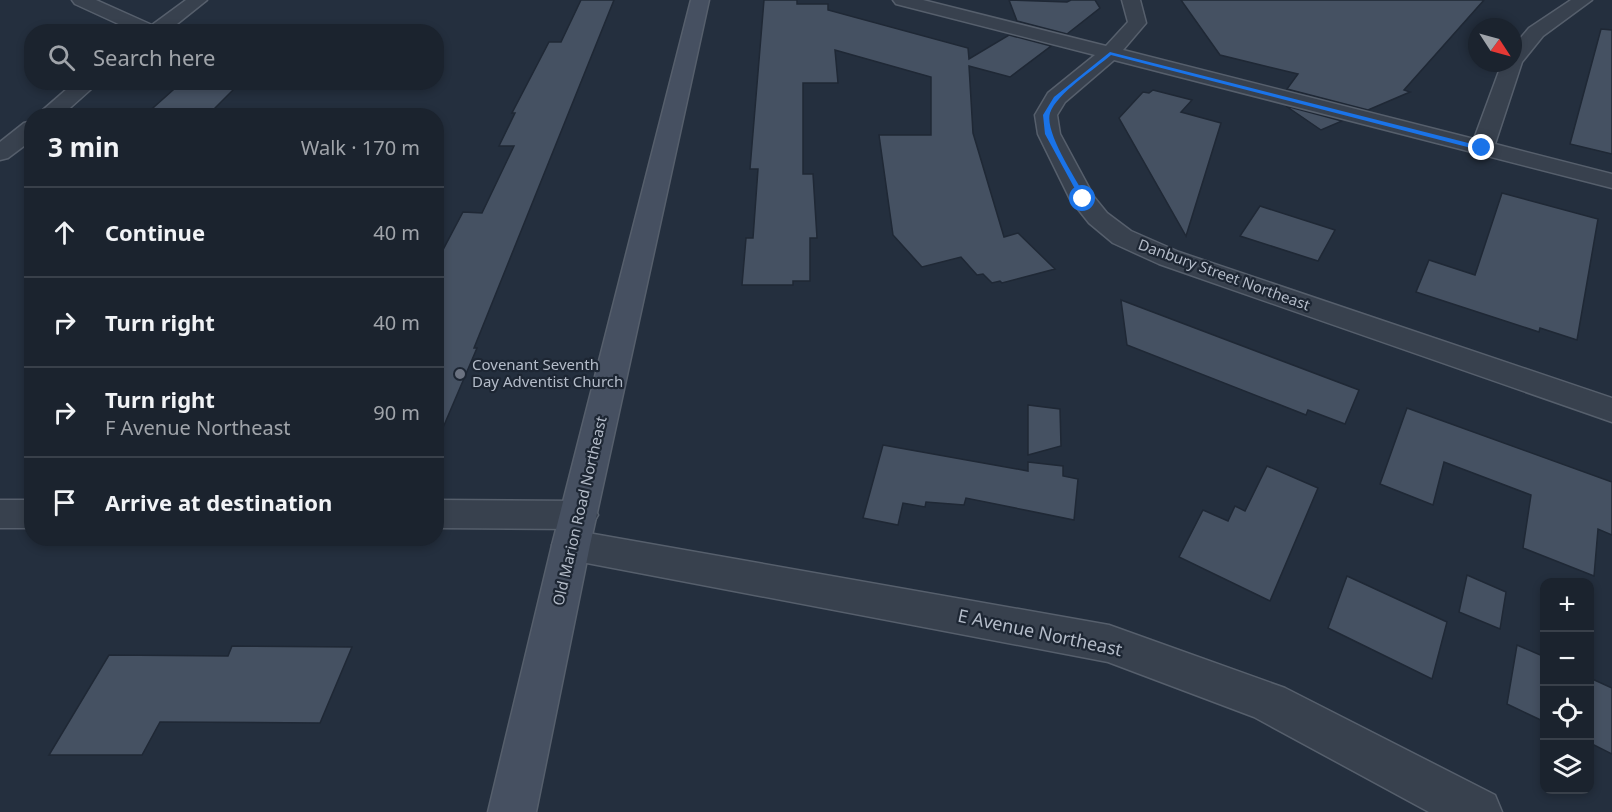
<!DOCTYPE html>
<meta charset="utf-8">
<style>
:root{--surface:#1b232e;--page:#282f3a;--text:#f1f3f6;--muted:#a0a4aa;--line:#39404a}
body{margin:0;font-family:"Noto Sans",sans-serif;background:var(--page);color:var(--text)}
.controls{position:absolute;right:18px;bottom:18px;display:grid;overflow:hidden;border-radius:12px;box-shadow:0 3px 9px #0003}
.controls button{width:54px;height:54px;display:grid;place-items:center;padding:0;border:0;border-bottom:2px solid var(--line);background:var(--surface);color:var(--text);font:30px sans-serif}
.compass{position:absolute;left:1468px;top:18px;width:54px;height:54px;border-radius:50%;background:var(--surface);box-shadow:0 3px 9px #0003;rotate:126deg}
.stop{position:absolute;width:18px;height:18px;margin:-14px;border:4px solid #1a73e8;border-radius:50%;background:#fff}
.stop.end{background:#1a73e8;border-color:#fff;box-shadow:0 2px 6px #0008}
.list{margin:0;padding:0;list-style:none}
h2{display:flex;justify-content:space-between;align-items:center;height:78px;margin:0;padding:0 24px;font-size:26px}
h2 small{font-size:20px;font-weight:400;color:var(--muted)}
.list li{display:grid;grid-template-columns:39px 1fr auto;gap:18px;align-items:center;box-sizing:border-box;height:90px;padding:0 24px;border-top:2px solid var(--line)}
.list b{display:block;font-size:22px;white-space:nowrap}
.list p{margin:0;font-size:20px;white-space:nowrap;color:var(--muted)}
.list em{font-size:20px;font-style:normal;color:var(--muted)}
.icon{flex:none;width:33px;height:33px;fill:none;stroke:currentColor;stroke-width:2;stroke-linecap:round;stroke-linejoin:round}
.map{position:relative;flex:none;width:1612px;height:812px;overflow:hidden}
.search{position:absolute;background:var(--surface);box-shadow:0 3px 9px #0003;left:24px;top:24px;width:420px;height:66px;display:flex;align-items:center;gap:15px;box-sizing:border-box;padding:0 21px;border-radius:24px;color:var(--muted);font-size:22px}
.panel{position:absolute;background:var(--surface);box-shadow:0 3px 9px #0003;left:24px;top:108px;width:420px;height:438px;border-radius:24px}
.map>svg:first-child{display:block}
.building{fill:#455162;stroke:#1f2835;stroke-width:1.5}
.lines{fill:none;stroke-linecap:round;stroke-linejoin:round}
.street-casing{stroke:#565f6c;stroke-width:3}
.secondary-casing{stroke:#565f6c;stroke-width:3}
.street{fill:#38414e;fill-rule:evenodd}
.secondary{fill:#465061;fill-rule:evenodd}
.route{fill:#1a73e8}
.worship-dot{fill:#6b7280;stroke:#1d2633;stroke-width:2}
.labels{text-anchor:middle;stroke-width:4.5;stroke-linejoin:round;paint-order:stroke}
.street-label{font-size:15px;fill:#b4bcc9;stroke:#1d2633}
.poi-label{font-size:15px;fill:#b4bcc9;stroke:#1d2633;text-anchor:start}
.near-street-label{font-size:18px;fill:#b4bcc9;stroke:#1d2633}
</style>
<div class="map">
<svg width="1612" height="812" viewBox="0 0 1612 812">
<rect width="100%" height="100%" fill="#242f3e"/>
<g class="building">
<polygon points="581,0 614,0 474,348 477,348 436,444 436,263 463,212 482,213 514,146 499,146 515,113 512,113 549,42 561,42"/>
<polygon points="764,0 797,0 797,4 828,4 828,10 968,48 969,59 1009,35 1051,46 1010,77 969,66 973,133 1004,237 1018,233 1055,269 1002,283 1000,281 992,283 983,274 977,275 961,257 922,267 893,235 879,135 931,135 931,77 835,50 838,83 803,83 803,174 813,174 817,238 810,238 810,281 793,281 793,285 742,285 746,238 753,238 758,169 750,169"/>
<polygon points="1009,0 1067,2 1071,0 1095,0 1100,8 1067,34 1017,21"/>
<polygon points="1181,0 1484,0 1404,90 1410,92 1368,110 1287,89 1298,74 1220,55"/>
<polygon points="1601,29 1612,30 1612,154 1570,144"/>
<polygon points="182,82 241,82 207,116 144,116"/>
<polygon points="1153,90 1192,100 1181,112 1221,123 1186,236 1119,118 1143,92 1149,93"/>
<polygon points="1286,106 1342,121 1321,130"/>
<polygon points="1502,193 1598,219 1577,340 1540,328 1539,332 1416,292 1429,260 1475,275"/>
<polygon points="1260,206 1335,230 1318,261 1240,236"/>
<polygon points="1121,300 1359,390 1345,424 1308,410 1306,415 1127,345"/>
<polygon points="1028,405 1060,409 1061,446 1028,455"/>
<polygon points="1407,408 1612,482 1612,535 1598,529 1594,576 1523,548 1531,495 1444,462 1433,505 1380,484"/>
<polygon points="883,445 1028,471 1028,462 1063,466 1063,476 1078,479 1074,520 966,498 964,505 926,502 925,507 903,503 898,525 863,518"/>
<polygon points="1267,466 1318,488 1270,601 1179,557 1203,510 1228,521 1235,506 1245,511"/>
<polygon points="1467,575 1506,592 1500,629 1459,612"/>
<polygon points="1347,576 1447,622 1432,679 1328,628"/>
<polygon points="1517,645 1545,657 1545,722 1507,704"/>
<polygon points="232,646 352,647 320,723 160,722 142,755 49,755 109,655 228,656"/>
<polygon points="1590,678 1612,688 1612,754 1590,743"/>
</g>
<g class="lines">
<g class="street-casing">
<g id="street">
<polygon points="72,0 96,0 152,25 186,0 207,0 167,32 136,32 75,4"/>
<polygon points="893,0 923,0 1106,46 1128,22 1122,0 1140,0 1146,23 1123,50 1474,139 1502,63 1513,63 1513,47 1529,28 1571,0 1592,0 1543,36 1522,62 1495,144 1612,174 1612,188 1114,60 1065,102 1057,115 1060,134 1094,197 1107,213 1131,231 1179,252 1612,398 1612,422 1159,264 1113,243 1089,223 1070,199 1038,134 1035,115 1048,93 1095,55 896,4"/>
<polygon points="75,82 99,82 61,116 36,116"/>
<polygon points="32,121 32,140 8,158 0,160 0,142 24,123"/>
<rect x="0" y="500" width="32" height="28"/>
<polygon points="436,500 579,501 592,505 598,515 592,525 579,529 436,528"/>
<polygon points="571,530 1109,625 1285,688 1495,795 1502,812 1429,812 1254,717 1108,662 571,560 557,556 552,545 557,534"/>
</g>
</g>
<g class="secondary-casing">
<polygon id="secondary" points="691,0 709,0 590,545 536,812 488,812 552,545"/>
</g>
<use href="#street" class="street"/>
<use href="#secondary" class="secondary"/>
</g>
<path class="route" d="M1110,52L1484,147L1485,148L1479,150L1111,55C1095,69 1057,93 1050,113C1044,132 1077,181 1087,199L1081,200L1045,134L1043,115L1054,97Z"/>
<circle class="worship-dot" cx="460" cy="374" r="6"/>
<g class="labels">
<g class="street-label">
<text transform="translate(1224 275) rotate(20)" y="5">Danbury Street Northeast</text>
<text transform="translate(580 511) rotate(-77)" y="5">Old Marion Road Northeast</text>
</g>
<g class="poi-label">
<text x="472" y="370">Covenant Seventh<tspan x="472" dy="17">Day Adventist Church</tspan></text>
</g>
<g class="near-street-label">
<text transform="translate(1040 633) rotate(12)" y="6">E Avenue Northeast</text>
</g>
</g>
</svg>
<div class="controls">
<button>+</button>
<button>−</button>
<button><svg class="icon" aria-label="locate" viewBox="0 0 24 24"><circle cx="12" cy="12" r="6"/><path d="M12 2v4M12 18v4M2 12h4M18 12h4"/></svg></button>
<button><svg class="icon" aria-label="layers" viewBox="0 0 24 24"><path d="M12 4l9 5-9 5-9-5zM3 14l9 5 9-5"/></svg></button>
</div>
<svg class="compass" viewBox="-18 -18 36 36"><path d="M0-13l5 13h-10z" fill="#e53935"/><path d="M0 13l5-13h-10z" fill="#a0a4aa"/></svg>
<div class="stop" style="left:1083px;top:199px"></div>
<div class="stop end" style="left:1482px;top:148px"></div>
<div class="search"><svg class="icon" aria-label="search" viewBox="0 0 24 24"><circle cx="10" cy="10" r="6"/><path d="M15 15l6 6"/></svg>Search here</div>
<section class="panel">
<h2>3 min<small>Walk · 170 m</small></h2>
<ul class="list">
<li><svg class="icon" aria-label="ahead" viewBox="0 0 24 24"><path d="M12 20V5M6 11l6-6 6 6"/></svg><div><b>Continue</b></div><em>40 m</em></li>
<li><svg class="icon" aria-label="right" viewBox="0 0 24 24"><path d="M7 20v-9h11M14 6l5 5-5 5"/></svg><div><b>Turn right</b></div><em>40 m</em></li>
<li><svg class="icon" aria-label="right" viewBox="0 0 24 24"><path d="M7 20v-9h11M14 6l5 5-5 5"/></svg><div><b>Turn right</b><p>F Avenue Northeast</p></div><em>90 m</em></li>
<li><svg class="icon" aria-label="arrive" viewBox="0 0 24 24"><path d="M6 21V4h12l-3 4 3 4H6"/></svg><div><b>Arrive at destination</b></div></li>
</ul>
</section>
</div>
